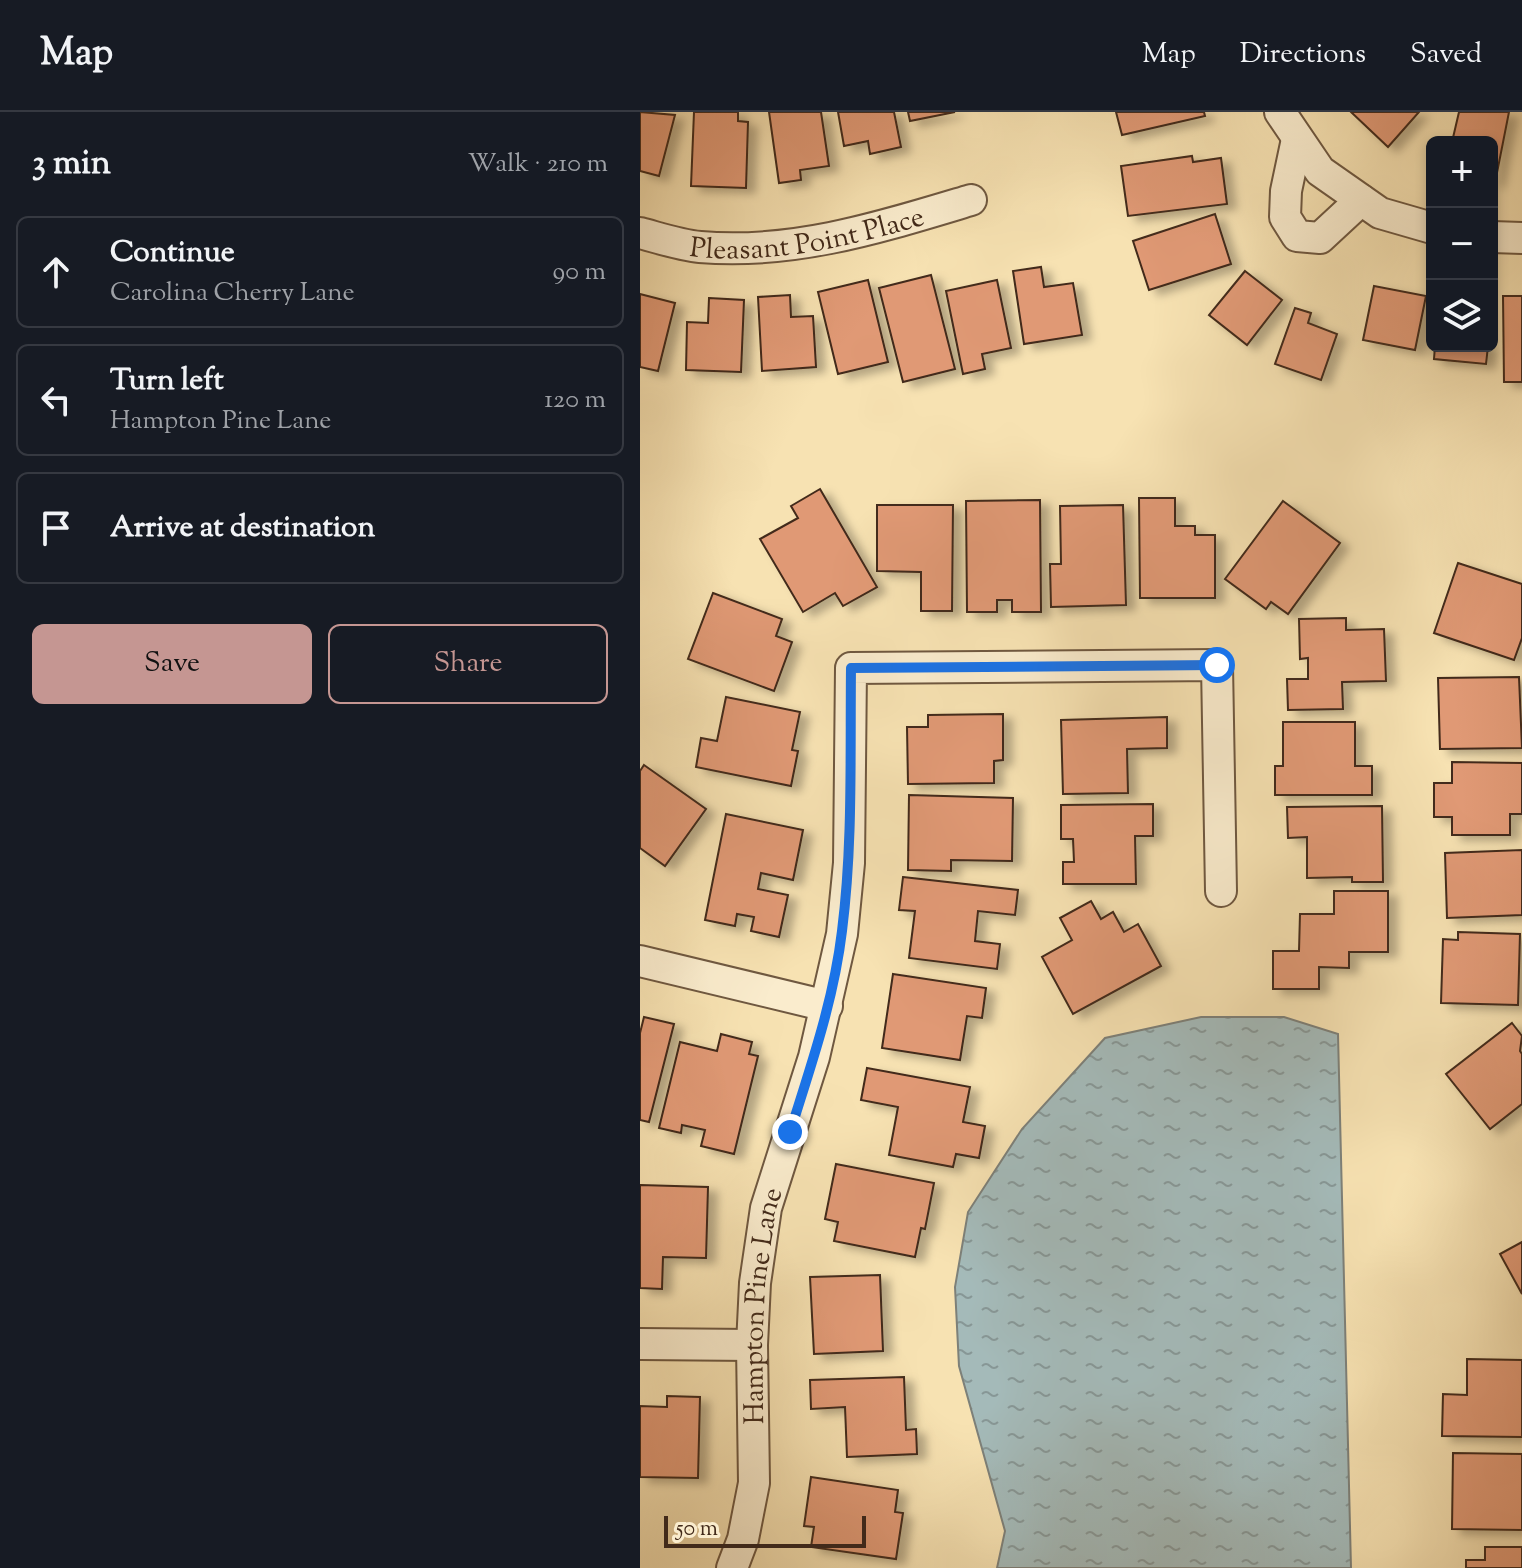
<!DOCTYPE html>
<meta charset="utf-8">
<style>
:root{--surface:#171b24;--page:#242831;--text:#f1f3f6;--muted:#9ea1a6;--line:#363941;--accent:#c59692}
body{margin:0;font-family:"Sorts Mill Goudy",serif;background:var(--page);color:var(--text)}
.controls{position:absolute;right:24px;top:24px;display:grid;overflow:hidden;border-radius:12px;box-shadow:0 4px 12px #0003}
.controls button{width:72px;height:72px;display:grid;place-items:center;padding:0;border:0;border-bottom:2px solid var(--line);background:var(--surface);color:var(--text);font:40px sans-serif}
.scale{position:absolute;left:24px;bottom:20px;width:202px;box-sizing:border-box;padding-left:8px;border:4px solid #422a1a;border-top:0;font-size:22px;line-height:28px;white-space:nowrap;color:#422a1a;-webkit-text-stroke:6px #faeccd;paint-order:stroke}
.stop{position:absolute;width:24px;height:24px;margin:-18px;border:6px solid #1a73e8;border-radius:50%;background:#fff}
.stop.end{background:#1a73e8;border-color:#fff;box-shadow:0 2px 8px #0008}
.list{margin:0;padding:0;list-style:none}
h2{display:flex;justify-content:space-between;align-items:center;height:104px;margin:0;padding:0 32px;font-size:34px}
h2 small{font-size:26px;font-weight:400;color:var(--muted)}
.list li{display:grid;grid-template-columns:52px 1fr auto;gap:24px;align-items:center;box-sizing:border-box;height:112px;margin:0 16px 16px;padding:0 16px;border:2px solid var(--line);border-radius:12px}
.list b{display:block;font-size:30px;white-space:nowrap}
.list p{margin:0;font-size:26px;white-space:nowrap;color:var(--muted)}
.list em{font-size:26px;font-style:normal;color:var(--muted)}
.actions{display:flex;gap:16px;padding:24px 32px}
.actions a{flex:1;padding:18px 0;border:2px solid var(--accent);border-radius:12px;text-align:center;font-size:28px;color:var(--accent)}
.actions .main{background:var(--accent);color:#111}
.icon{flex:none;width:44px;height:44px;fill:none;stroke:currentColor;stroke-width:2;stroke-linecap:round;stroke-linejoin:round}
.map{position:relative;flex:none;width:882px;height:1456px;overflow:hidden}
header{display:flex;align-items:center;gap:48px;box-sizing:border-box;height:112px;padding:0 40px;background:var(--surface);border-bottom:2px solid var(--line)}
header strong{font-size:38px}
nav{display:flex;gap:44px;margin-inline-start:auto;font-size:28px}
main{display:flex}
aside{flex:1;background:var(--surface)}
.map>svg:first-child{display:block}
.water{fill:url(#water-ripples);stroke:#7d8079;stroke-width:2}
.building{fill:#e09974;stroke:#422a1a;stroke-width:2;filter:url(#shadow)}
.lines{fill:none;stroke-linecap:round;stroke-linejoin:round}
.street-casing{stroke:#6f5840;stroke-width:34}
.street{stroke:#faeccd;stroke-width:30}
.route{stroke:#1a73e8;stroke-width:10}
.labels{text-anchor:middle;stroke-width:7;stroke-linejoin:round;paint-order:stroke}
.street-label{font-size:28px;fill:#422a1a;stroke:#faeccd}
</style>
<header>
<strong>Map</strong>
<nav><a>Map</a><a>Directions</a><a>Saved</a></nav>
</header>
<main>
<aside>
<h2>3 min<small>Walk · 210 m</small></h2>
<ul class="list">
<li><svg class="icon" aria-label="ahead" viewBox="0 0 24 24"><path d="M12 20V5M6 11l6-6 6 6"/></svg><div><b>Continue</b><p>Carolina Cherry Lane</p></div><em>90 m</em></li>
<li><svg class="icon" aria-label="left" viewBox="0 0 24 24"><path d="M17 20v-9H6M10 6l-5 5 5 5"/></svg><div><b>Turn left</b><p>Hampton Pine Lane</p></div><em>120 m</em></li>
<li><svg class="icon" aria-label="arrive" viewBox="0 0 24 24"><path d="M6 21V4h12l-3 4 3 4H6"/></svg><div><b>Arrive at destination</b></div></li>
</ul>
<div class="actions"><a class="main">Save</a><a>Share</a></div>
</aside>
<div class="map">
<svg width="882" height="1456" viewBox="0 0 882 1456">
<defs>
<pattern id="water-ripples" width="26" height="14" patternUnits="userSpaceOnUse" patternTransform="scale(2)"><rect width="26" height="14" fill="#a4bab9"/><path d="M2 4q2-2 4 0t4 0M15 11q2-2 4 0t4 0" fill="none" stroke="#879796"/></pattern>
<filter id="shadow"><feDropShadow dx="9" dy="5" stdDeviation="4" flood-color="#0004"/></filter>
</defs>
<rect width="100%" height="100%" fill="#f7e2b2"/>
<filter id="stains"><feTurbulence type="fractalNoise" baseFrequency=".0025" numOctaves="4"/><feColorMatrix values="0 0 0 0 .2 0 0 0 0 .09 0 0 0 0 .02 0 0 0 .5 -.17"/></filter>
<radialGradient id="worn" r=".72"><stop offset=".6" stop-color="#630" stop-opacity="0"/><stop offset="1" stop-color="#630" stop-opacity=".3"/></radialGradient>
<polygon class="water" points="561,905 644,905 698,922 711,1456 357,1456 365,1419 319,1254 315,1175 328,1100 382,1017 465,926"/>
<g class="building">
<polygon points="0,0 35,3 19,64 0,59"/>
<polygon points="54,0 98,0 98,9 108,10 106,76 51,74"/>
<polygon points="129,0 181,0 189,54 160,58 161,68 139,71"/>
<polygon points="198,0 254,0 261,35 230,42 228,29 204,34"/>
<polygon points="268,0 315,0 270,9"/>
<polygon points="476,0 564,0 565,4 482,23"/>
<polygon points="711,0 779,0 748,35"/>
<polygon points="819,0 869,0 855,71 852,70 852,30 812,30"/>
<polygon points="552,44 553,50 581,46 587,92 488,104 481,54"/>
<polygon points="575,102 591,152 509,178 493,129"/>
<polygon points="401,155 404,175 433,171 442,223 384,232 373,159"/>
<polygon points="605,159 642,188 607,233 569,203"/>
<polygon points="291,163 315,257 263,270 239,176"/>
<polygon points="228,168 248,250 198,262 178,180"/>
<polygon points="357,168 371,236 342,242 345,257 323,262 306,179"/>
<polygon points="734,174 786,184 775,238 723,228"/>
<polygon points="0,182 35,191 18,259 0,255"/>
<polygon points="150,183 151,205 173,204 176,255 122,259 118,185"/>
<polygon points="863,184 882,184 882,270 864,270"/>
<polygon points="69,186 104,188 101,260 46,258 47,210 68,211"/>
<polygon points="655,196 671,201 668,211 697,222 681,268 635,252"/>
<polygon points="795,234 848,234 846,252 794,247"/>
<polygon points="180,377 237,475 203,494 195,481 163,500 120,427 158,406 151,394"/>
<polygon points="499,386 535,386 535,414 555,414 555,423 575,423 575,486 500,486"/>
<polygon points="400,388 401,500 372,500 372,488 357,488 357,500 327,500 326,389"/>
<polygon points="643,389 700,431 648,502 631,490 626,497 585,467"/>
<polygon points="237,393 313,393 312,499 281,499 281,460 237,459"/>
<polygon points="483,393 486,493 411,495 410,452 421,452 420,394"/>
<polygon points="818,451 882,472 882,526 874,548 794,521"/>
<polygon points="73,481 142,507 136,524 152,530 134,579 48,547"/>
<polygon points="706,506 706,518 744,517 746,569 702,570 703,597 648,598 647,567 668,567 668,546 660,547 659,507"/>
<polygon points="879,565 882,636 800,637 798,566"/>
<polygon points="86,585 160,600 152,638 158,639 151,674 56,655 61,626 77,629"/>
<polygon points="363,602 363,648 354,649 354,671 268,672 267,615 288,615 288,603"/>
<polygon points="527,605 527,636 487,637 488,681 423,682 421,608"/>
<polygon points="643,610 715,610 715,654 732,654 732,683 635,683 635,654 643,654"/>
<polygon points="812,650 882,651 882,702 870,702 870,723 812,723 812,705 794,705 794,671 812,671"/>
<polygon points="4,653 66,697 25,754 0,736 0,659"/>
<polygon points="269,683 373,686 372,749 311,748 311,759 268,758"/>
<polygon points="513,692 513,724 495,724 496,772 423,772 423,750 434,750 433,727 421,727 421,693"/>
<polygon points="742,694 743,770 712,770 712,765 667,766 667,725 648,726 647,695"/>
<polygon points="86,702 163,718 153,768 121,761 118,777 148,783 139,825 111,819 114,805 97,802 95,814 65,808"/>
<polygon points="882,738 882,803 807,806 805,741"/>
<polygon points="263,765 378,778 375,803 338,799 335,829 360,832 357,857 269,846 275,799 259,798"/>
<polygon points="694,779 748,779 748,840 709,840 709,856 679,855 679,877 633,877 633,839 659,839 660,802 694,802"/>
<polygon points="451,789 461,807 473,800 484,820 498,812 521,854 433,902 402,845 432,828 420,806"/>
<polygon points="818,820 880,822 878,893 801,891 803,827 818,828"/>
<polygon points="253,862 346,876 342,906 327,904 320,948 242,936"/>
<polygon points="4,905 34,912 9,1010 0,1008 0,921"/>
<polygon points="872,911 882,924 880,939 882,942 882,992 850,1017 806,962"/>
<polygon points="81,922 112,930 109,942 118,944 94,1042 61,1034 65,1018 42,1013 41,1021 19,1016 40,930 77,939"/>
<polygon points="227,956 330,975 323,1010 345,1014 339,1046 316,1042 313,1055 249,1043 258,995 221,988"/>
<polygon points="196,1052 294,1071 285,1117 281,1116 275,1145 194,1129 198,1110 185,1107"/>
<polygon points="0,1073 68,1075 66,1146 23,1145 22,1177 0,1176"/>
<polygon points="882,1130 882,1182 860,1142"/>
<polygon points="240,1163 243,1239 174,1242 170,1165"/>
<polygon points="827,1247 882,1248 882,1325 802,1324 803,1282 827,1283"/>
<polygon points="264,1265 266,1318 276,1317 277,1342 207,1345 205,1295 171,1297 170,1268"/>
<polygon points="27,1284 60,1285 58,1366 0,1365 0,1294 27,1295"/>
<polygon points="813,1341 882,1342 882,1418 812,1417"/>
<polygon points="171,1365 258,1378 255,1400 263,1401 256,1447 171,1435 174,1415 164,1414"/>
<polygon points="845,1435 882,1435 882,1456 826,1456 826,1448 845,1448"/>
</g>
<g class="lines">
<g class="street-casing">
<g id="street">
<polyline points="640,0 680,59 740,101 792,116"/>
<polyline points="657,27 646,79 645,105 657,124 680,126 721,88"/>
<path id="s1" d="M0,121C19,126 40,133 60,135C154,143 241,115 331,88"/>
<polyline points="852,125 882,126"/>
<polyline points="0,849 187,894"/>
<polyline points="0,1232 112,1233"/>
<path id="s2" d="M92,1456L103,1427L114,1371L112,1233L115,1171L126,1096L174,945L202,822L209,751L211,556L577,553L581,779"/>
</g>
</g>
<use href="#street" class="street"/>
</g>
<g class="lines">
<path class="route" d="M150,1020C171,954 194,887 202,819C213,732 210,644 211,556L577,553"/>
</g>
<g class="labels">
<g class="street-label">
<text dy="10" stroke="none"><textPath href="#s1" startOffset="170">Pleasant Point Place</textPath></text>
<text dy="10" stroke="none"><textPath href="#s2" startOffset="266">Hampton Pine Lane</textPath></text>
</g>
</g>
<rect width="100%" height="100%" filter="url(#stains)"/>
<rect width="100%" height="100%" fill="url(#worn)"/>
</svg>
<div class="controls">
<button>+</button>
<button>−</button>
<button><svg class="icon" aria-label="layers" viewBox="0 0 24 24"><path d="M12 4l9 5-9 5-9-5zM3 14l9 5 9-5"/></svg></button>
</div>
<div class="scale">50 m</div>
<div class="stop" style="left:577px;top:553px"></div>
<div class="stop end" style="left:150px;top:1020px"></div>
</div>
</main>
